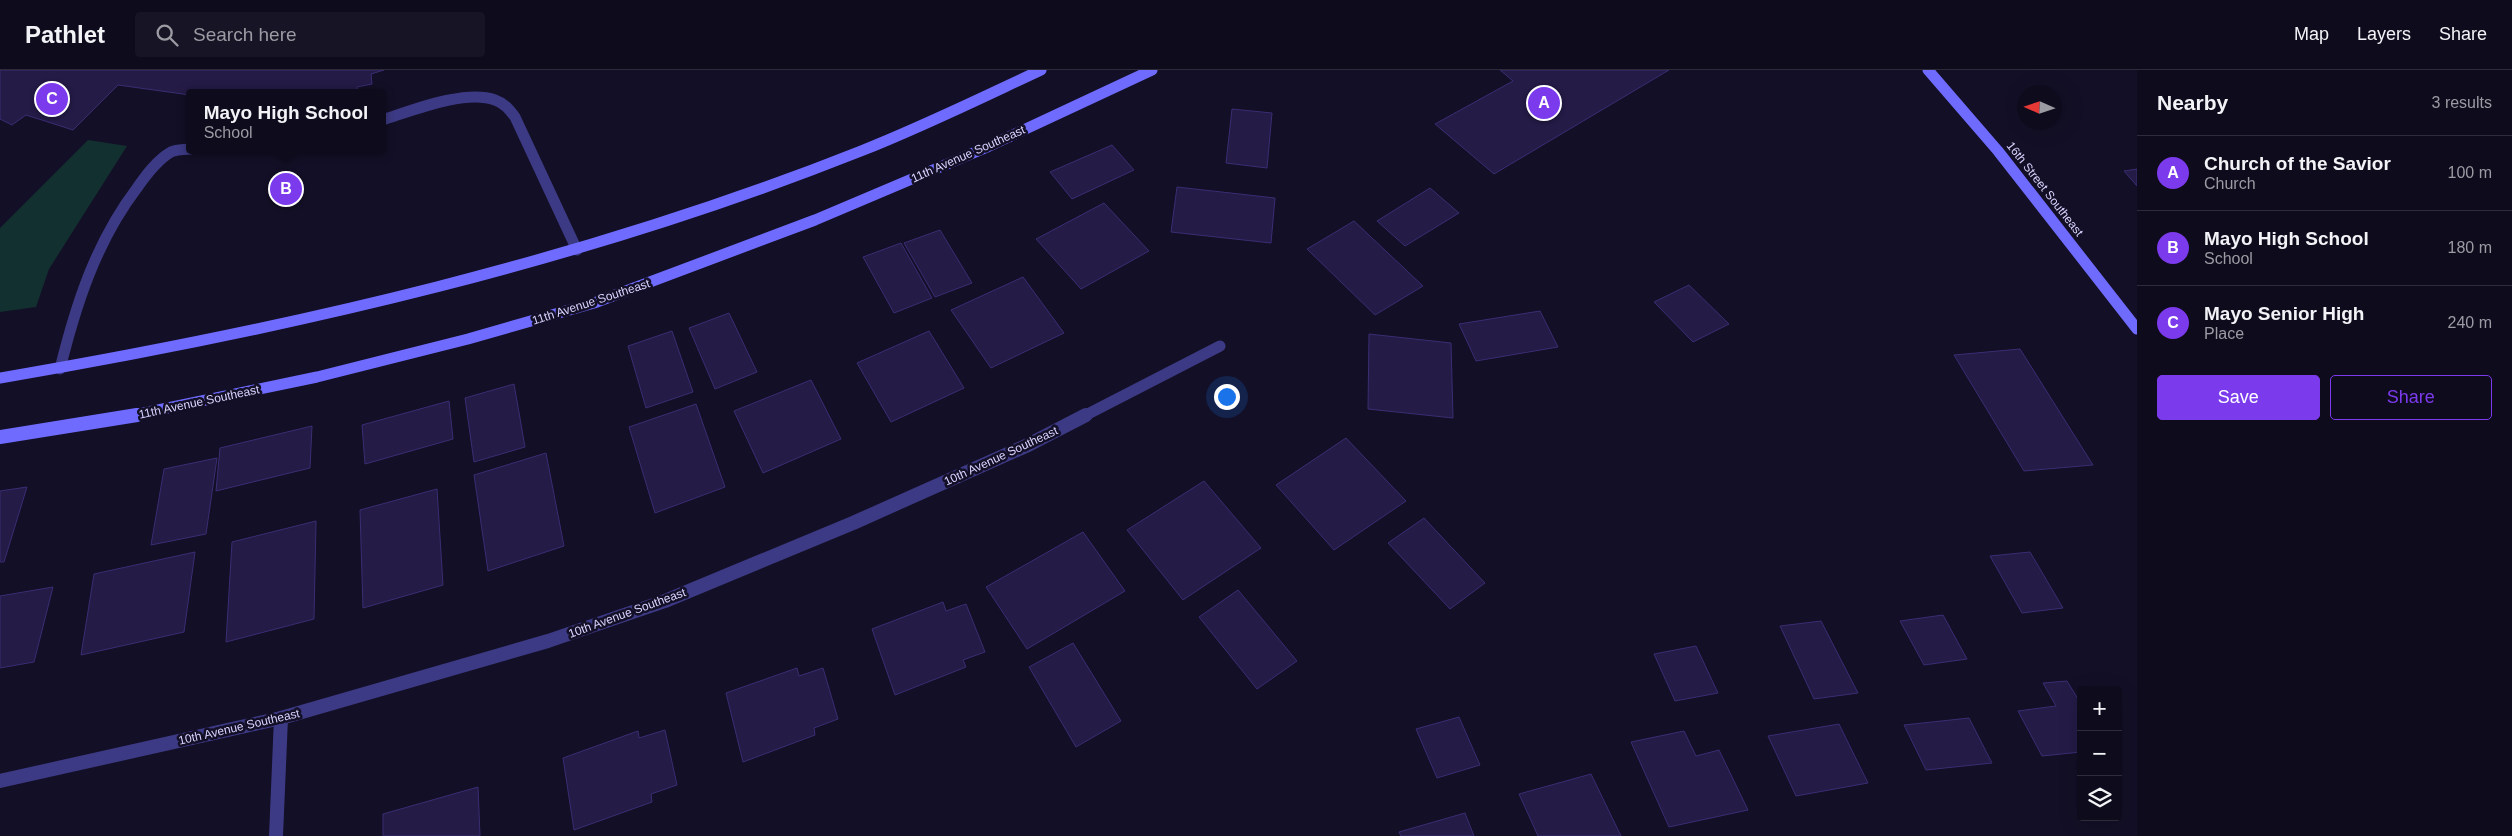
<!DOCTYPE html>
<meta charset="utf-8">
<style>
:root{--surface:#0e0b1c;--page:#171425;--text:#f1f3f6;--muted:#9b9ba3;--line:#2e2b3b;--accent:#7c3aed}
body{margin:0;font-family:Helvetica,sans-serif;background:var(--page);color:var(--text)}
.controls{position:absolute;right:15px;bottom:15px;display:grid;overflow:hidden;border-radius:5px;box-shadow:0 5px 20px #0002}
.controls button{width:45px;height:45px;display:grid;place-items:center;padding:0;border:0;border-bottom:1px solid var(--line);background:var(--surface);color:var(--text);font:25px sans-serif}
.compass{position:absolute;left:2017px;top:15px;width:45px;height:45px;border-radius:50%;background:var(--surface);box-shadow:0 5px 20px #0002;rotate:273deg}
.you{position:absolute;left:1226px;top:326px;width:18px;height:18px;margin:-12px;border:4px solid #fff;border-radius:50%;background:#1a73e8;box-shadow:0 0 0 8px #1a73e833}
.badge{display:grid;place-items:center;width:32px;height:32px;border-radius:50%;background:var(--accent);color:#fff;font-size:16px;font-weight:700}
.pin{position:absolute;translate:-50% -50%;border:2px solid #fff;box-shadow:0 1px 5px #0006}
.popup{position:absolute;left:186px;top:19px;width:200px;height:65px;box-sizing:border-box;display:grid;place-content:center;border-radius:5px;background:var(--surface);filter:drop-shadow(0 1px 4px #0005);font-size:16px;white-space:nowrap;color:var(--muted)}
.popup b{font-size:19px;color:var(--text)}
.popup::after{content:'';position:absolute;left:50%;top:100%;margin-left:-10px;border:10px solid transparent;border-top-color:var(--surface)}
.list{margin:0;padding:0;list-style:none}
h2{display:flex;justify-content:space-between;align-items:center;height:65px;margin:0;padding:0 20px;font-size:21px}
h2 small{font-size:16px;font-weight:400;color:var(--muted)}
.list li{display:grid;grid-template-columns:32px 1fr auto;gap:15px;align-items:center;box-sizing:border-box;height:75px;padding:0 20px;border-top:1px solid var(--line)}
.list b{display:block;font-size:19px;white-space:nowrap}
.list p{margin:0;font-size:16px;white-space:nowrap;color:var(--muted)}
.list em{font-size:16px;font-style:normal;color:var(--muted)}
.actions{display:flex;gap:10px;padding:15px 20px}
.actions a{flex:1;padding:11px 0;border:1px solid var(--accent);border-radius:5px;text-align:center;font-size:18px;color:var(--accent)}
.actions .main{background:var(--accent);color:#fff}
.icon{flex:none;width:28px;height:28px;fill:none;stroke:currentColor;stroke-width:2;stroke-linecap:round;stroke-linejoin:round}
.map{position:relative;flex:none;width:2137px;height:766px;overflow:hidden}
header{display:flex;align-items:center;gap:30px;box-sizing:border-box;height:70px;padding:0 25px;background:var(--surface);border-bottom:1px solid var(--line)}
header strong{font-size:24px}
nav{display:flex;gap:28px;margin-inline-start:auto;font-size:18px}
.search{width:350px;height:45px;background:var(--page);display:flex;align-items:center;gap:12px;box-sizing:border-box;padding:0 18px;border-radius:5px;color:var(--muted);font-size:19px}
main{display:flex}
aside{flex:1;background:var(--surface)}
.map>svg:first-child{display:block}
.green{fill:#12302f}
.building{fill:#241b47;stroke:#3b2d73}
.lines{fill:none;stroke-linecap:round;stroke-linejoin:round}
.lane{stroke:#3d3a85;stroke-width:11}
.street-far1{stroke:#3d3a85;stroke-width:11}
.street{stroke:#3d3a85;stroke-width:14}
.secondary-far1{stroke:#6f6bff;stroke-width:11}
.secondary{stroke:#6f6bff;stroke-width:14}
.labels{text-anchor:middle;stroke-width:5;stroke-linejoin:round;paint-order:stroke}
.street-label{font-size:12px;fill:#d9d4ff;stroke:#130f26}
</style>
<header>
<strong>Pathlet</strong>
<div class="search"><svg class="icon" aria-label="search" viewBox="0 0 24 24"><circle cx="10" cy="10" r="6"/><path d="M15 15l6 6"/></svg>Search here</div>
<nav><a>Map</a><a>Layers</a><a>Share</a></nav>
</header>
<main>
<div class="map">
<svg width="2137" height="766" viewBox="0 0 2137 766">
<rect width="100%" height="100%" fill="#130f26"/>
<polygon class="green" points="88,70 127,76 49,199 36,237 0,242 0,158"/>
<g class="building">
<polygon points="0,0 384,0 371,4 372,14 357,17 358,23 190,23 190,25 118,15 73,60 26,45 12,55 0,49"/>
<polygon points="1500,0 1669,0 1494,104 1435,54 1513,11"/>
<polygon points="1232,39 1272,43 1267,98 1226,93"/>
<polygon points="1112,75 1134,100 1072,129 1050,102"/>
<polygon points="2137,99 2137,116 2124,101"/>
<polygon points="1177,117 1275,128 1271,173 1171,162"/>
<polygon points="1430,118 1459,143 1405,176 1377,151"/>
<polygon points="1104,133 1149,181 1081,219 1036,169"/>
<polygon points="1354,151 1423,216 1375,245 1307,179"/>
<polygon points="940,160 972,213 935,227 904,173"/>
<polygon points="901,173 932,228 894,243 863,187"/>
<polygon points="1023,207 1064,263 991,298 951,240"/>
<polygon points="1689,215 1729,254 1693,272 1654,232"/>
<polygon points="1540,241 1558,277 1476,291 1459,254"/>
<polygon points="729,243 757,302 715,319 689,258"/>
<polygon points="672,261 693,322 646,338 628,276"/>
<polygon points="929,261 964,318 891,352 857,293"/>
<polygon points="1369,264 1451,273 1453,348 1368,339"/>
<polygon points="2020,279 2093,395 2024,401 1954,285"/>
<polygon points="811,310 841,369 763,403 734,341"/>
<polygon points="514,314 525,377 474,392 465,328"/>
<polygon points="449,331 453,369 365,394 362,355"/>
<polygon points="696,334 725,417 655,443 629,357"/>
<polygon points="312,356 310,398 216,421 220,378"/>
<polygon points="1346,368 1406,431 1334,480 1276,415"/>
<polygon points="546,383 564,476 488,501 474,405"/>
<polygon points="217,388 206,464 151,475 164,399"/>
<polygon points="1204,411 1261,478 1183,530 1127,460"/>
<polygon points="27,417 4,492 0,492 0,421"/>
<polygon points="437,419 443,515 363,538 360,440"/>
<polygon points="1424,448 1485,513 1450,539 1388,473"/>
<polygon points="316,451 314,549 226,572 232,472"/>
<polygon points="1083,462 1125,521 1027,579 986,517"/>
<polygon points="195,482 184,562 81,585 94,504"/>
<polygon points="2030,482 2063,538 2022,543 1990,486"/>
<polygon points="53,517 34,592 0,598 0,526"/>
<polygon points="1238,520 1297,591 1257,619 1199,547"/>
<polygon points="943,532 946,541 966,534 985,582 963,590 966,597 895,625 872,559"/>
<polygon points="1943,545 1967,589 1924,595 1900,551"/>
<polygon points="1821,551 1858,623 1814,629 1780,556"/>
<polygon points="1073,573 1121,651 1076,677 1029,597"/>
<polygon points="1696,576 1718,623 1675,631 1654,584"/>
<polygon points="797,598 799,606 823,598 838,649 814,658 815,665 743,692 726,623"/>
<polygon points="2067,611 2081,634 2081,682 2042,686 2018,641 2056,636 2043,613"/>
<polygon points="1459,647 1480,695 1437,708 1416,659"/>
<polygon points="1969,648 1992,693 1926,700 1904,655"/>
<polygon points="1839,654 1868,713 1796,726 1768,666"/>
<polygon points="665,660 677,715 651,724 652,732 574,760 563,688 638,661 639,668"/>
<polygon points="1684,661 1696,686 1719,680 1748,740 1669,757 1631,672"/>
<polygon points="1591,704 1621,766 1538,766 1519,724"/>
<polygon points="478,717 480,766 383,766 383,744"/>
<polygon points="1465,743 1474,766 1401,766 1399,762"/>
</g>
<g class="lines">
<g class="lane">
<path d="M382,50C411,41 465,19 495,30C504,33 509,39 515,47L577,180"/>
<path d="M60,299C76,234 96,172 137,118C146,105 157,90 171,82C177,79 184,80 190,79"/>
</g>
<polyline class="street-far1" points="1084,346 1220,276"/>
<g class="street">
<polyline points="0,711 281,648 548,571 665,531 853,453 1028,375 1086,345"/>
<polyline points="276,766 281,648"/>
</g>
<g class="secondary-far1">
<polyline points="1928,0 1998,81 2137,259"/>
<path d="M0,308C293,258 584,191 861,81C922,57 981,28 1041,0"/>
<polyline points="129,346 317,307 468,269 594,233 815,150 985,78 1152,0"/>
</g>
<polyline class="secondary" points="0,367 137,345"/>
</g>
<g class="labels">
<g class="street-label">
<text transform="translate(968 84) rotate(-24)" y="4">11th Avenue Southeast</text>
<text transform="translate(2045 119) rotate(52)" y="4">16th Street Southeast</text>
<text transform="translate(591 232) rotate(-18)" y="4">11th Avenue Southeast</text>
<text transform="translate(199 332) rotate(-12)" y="4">11th Avenue Southeast</text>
<text transform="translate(1001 386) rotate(-25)" y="4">10th Avenue Southeast</text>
<text transform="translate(627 543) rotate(-20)" y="4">10th Avenue Southeast</text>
<text transform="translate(239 657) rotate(-13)" y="4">10th Avenue Southeast</text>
</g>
</g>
</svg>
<div class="controls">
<button>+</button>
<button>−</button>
<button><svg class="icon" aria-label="layers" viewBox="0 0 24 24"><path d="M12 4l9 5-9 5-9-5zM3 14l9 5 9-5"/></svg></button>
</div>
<svg class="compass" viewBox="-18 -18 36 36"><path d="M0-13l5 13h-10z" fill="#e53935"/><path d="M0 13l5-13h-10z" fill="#9b9ba3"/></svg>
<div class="you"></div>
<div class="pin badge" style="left:1544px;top:33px">A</div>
<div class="pin badge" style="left:286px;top:119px">B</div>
<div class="popup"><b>Mayo High School</b>School</div>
<div class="pin badge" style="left:52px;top:29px">C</div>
</div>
<aside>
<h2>Nearby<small>3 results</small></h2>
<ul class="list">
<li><span class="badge">A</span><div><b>Church of the Savior</b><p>Church</p></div><em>100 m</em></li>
<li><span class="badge">B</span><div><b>Mayo High School</b><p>School</p></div><em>180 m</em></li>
<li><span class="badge">C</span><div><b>Mayo Senior High</b><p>Place</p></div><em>240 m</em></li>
</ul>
<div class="actions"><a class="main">Save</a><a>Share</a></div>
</aside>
</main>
